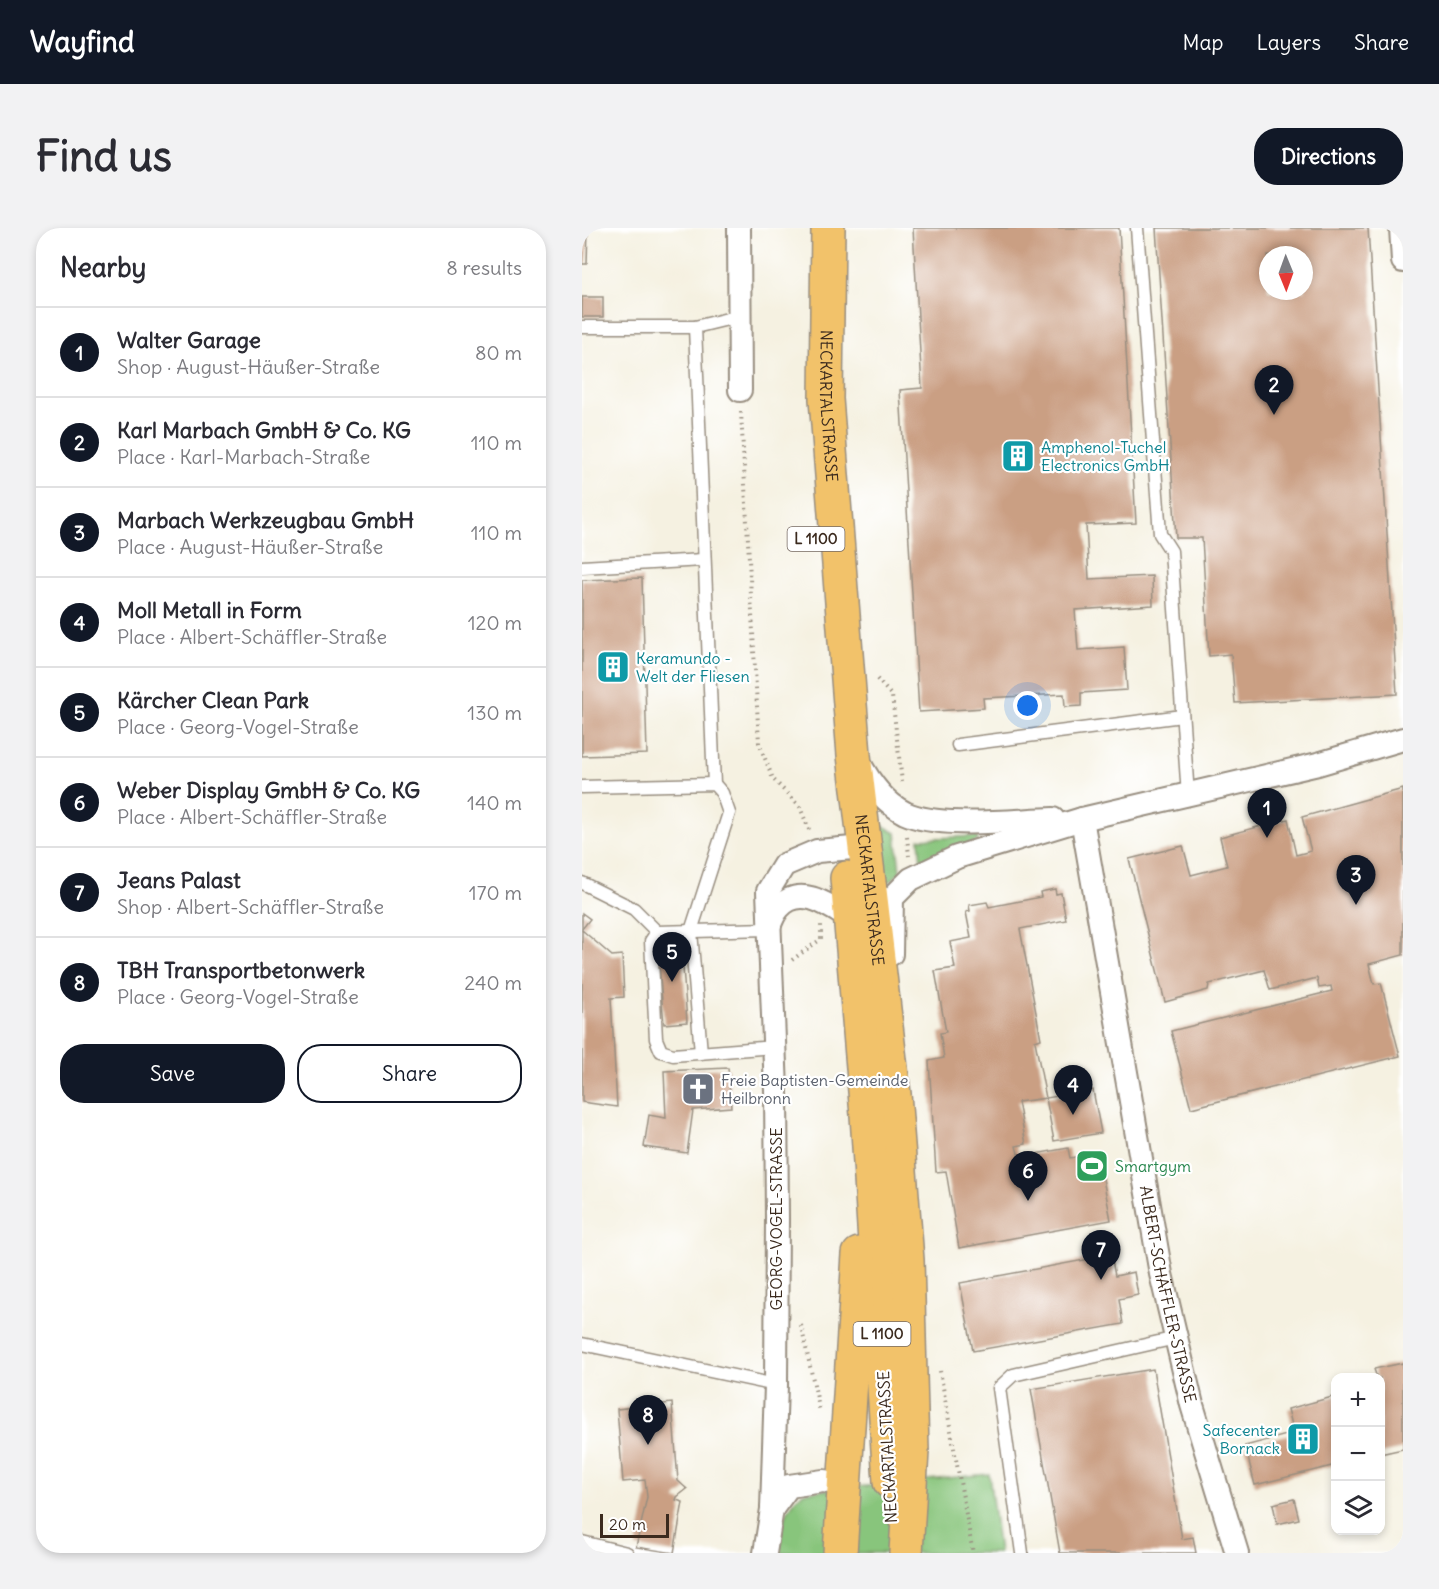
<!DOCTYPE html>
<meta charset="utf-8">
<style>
:root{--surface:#fff;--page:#f2f2f3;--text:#2b2b33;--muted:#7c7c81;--line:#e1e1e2;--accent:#111827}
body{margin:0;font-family:Delius,sans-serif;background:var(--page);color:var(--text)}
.controls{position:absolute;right:18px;bottom:18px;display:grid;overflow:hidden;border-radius:12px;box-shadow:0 3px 9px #0003}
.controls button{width:54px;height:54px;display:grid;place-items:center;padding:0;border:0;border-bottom:2px solid var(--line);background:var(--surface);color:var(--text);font:30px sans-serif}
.compass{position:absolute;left:677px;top:18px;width:54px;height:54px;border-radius:50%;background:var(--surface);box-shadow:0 3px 9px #0003;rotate:179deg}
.scale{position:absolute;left:18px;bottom:15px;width:69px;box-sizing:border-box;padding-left:6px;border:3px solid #3b2a1e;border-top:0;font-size:16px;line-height:21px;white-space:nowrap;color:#3b2a1e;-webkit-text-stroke:4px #fff;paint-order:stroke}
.you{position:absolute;left:446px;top:478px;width:21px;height:21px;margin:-15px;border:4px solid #fff;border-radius:50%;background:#1a73e8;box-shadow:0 0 0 9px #1a73e833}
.badge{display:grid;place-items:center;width:39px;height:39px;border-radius:50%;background:var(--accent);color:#fff;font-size:20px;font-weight:700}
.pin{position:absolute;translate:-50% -50px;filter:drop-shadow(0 2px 3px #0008)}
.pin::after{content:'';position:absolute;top:32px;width:21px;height:18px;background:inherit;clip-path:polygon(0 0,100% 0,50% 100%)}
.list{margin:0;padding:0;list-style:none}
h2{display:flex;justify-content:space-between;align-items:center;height:78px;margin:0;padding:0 24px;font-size:26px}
h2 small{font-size:20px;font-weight:400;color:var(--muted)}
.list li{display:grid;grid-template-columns:39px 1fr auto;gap:18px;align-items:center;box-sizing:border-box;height:90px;padding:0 24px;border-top:2px solid var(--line)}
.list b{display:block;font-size:22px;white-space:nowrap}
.list p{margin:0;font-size:20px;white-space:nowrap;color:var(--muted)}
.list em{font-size:20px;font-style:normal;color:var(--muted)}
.actions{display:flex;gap:12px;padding:18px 24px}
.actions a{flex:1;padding:14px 0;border:2px solid var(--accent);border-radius:24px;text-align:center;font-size:21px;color:var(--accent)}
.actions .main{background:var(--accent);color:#fff}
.icon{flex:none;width:33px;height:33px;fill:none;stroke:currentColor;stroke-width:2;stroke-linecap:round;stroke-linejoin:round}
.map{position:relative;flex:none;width:821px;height:1325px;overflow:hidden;border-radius:24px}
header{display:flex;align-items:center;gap:36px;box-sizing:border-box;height:84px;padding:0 30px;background:var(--accent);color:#fff}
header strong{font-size:28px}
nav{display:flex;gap:33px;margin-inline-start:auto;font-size:21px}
.intro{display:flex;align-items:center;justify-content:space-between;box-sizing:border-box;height:144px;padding:0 36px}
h1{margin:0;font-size:42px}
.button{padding:15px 27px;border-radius:24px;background:var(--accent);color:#fff;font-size:21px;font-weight:700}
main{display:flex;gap:36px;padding:0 36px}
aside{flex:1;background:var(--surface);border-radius:24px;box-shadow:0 3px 9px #0003}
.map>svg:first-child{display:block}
.green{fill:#88c57b;stroke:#62784c;stroke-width:1.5}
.building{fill:#ca9f83;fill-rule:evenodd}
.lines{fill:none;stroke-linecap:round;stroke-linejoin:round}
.service-casing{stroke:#988e80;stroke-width:15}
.minor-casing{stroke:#988e80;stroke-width:26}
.primary-casing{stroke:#988e80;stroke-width:36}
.path{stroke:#988e80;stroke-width:4;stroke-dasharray:1.5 4.5;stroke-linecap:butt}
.service{stroke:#fff;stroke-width:12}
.minor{stroke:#fff;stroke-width:22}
.primary{stroke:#f2c26a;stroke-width:33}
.labels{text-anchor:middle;stroke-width:4.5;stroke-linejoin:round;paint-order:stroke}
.shield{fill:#fff;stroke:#766a62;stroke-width:1.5}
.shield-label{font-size:15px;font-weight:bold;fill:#3b2a1e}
.street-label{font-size:16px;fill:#3b2a1e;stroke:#fff}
.culture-label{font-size:16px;fill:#0d838f;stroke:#fff;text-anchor:start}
.worship-label{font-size:16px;fill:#5b616d;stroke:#fff;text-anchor:start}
.leisure-label{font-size:16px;fill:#27864d;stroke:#fff;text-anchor:start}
</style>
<header>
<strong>Wayfind</strong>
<nav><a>Map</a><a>Layers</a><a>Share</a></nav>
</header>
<div class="intro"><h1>Find us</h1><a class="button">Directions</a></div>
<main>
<aside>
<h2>Nearby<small>8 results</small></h2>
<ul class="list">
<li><span class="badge">1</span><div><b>Walter Garage</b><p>Shop · August-Häußer-Straße</p></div><em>80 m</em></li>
<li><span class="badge">2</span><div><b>Karl Marbach GmbH &amp; Co. KG</b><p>Place · Karl-Marbach-Straße</p></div><em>110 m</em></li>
<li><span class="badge">3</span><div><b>Marbach Werkzeugbau GmbH</b><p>Place · August-Häußer-Straße</p></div><em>110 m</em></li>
<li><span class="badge">4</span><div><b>Moll Metall in Form</b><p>Place · Albert-Schäffler-Straße</p></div><em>120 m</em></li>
<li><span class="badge">5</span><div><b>Kärcher Clean Park</b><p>Place · Georg-Vogel-Straße</p></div><em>130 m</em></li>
<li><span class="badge">6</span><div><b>Weber Display GmbH &amp; Co. KG</b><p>Place · Albert-Schäffler-Straße</p></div><em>140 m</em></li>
<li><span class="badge">7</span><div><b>Jeans Palast</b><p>Shop · Albert-Schäffler-Straße</p></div><em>170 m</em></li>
<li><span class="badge">8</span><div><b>TBH Transportbetonwerk</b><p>Place · Georg-Vogel-Straße</p></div><em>240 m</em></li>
</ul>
<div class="actions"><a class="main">Save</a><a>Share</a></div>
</aside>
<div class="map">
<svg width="821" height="1325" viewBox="0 0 821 1325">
<rect width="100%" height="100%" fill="#fff"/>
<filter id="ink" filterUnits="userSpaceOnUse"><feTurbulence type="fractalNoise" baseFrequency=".0167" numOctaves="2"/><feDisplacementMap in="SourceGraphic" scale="12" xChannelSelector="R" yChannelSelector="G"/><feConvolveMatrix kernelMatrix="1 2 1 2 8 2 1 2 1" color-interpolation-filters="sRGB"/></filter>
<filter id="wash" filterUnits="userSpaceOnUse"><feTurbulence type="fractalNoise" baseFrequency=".008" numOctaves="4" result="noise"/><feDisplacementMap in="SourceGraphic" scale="24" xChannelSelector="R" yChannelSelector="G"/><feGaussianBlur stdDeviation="1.35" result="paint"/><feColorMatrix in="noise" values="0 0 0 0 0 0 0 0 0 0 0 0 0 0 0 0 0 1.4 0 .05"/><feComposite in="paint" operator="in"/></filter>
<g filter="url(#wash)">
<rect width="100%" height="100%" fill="#f5f1e1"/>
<g class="green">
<polygon points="294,594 314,605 318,644 300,661"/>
<polygon points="395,608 396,613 339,634 337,611"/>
<path d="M407,1246L417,1325H194C198,1299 202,1282 221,1264Z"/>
</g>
<g id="blocks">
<g class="building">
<polygon points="0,0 6,0 5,36 0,36"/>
<polygon points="331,0 537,0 554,295 504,297 507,351 570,348 571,377 493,382 496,422 542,419 545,462 499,465 499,478 483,479 482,466 401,470 402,480 337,484 318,162 340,160"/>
<path d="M574,0H786L815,466L653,475L649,426L627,428L620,310H594ZM686,27H722V63H686Z"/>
<rect x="0" y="69" width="21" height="20"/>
<polygon points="60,350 65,526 0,528 0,352"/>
<polygon points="821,561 821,727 787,736 792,756 799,755 818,828 609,880 589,803 750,763 749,758 737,760 735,750 688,762 682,742 627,756 626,762 583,774 547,631 601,618 609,647 645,638 638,609 706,591 714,627 729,623 720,589"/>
<polygon points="473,661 474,666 479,665 484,692 438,701 459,811 453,813 464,870 436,874 444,916 434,918 437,929 486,920 488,930 516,925 529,992 377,1020 364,943 354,944 347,833 362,830 358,805 364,804 353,743 373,740 368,714 389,710 384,684 388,683 387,677 405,674 407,679 459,669 458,664"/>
<polygon points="0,685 8,691 0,701"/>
<polygon points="0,702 30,728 40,727 42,769 29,770 35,879 0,874"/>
<polygon points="99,712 105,794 82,796 75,714"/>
<polygon points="146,840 149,879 111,882 105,925 62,919 67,887 84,890 82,843"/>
<polygon points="511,862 519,905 472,913 464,870"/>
<polygon points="529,1027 533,1048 552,1044 556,1067 537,1071 541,1096 391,1123 378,1055"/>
<polygon points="821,1135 821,1221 798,1226 798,1150 795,1150 792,1141"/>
<polygon points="571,1141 600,1311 611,1309 614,1325 478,1325 449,1161"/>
<polygon points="754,1168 754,1237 673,1257 663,1218 712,1205 706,1181"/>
<polygon points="90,1175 96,1253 105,1261 95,1269 94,1272 101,1274 92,1325 54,1319 65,1269 63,1252 41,1254 35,1181"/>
<polygon points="712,1271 717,1291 695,1296 691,1276"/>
</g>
</g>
</g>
<g filter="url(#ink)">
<use href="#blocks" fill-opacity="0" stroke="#988e80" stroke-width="1.5"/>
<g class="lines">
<g class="service-casing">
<g id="service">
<polyline points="555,0 578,306 589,323 606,568"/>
<polyline points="0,99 113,99 158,88"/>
<polyline points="113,99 132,556"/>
<polyline points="0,339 121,332"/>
<polyline points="376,517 600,488"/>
<polyline points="0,559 132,556 140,565 147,585 109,703 119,825"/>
<polyline points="0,655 52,681 75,704"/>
<polyline points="186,701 75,704 69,713 74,811 79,823 91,827 192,819"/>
<polyline points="0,1116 194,1157"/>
<polyline points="0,1314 45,1325"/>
<polyline points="440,1325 417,1160 431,1147 594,1110"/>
</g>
</g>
<g class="minor-casing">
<g id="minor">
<polyline points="157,0 158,162"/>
<polyline points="819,0 821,33"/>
<path d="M277,534C287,553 303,575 323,585C358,601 432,592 471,591"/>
<path id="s1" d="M500,591L579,1046L610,1177L655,1325"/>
<path d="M186,701C189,694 192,685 197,680C218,655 248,678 268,691"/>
<polyline points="309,726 310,670 329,651 375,629 500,591 736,536 821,511"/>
<polyline points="190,1281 207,1258 241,1253 262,1256"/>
<polyline points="183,1325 190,1281 194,1157 195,991 194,862 186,663 202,637 235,623 283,619"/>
</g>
</g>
<g class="primary-casing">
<g id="primary">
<path id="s2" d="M246,0L244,171L272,527L312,866L325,1032L330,1223L324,1325"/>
<polyline points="265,650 285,887 308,1254"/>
<polyline points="258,1325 277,1026"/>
</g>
</g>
<g class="path">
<polyline points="159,184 177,515 191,551 218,579 228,604"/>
<polyline points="295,451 310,468 320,554"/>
<polyline points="325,609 327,628"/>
<polyline points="210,732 239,711 239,697"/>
<polyline points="219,1097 238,1184"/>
<polyline points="358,1143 391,1325"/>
</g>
<use href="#service" class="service"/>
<use href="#minor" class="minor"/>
<use href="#primary" class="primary"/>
</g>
</g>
<defs>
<g id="building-square" transform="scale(1.725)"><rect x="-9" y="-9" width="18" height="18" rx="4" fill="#0f9aa8" stroke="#fff"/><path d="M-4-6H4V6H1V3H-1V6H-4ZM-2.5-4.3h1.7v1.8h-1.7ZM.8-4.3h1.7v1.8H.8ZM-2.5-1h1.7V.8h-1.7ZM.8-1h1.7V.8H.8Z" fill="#fff"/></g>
<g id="church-square" transform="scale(1.725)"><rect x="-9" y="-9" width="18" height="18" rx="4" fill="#6b7280" stroke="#fff"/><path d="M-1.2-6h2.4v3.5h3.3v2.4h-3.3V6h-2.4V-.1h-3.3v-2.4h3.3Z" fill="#fff"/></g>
<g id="stadium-square" transform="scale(1.725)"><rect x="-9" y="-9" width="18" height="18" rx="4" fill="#2e9e5b" stroke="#fff"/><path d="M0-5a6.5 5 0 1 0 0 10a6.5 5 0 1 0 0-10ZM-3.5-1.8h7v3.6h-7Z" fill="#fff"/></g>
</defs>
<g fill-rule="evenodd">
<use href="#building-square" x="436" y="228"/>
<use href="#building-square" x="31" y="439"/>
<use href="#church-square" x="116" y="861"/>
<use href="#stadium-square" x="510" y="938"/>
<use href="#building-square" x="721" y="1211"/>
</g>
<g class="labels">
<g class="shield">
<rect x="205.5" y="299" width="57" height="24" rx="4.5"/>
<rect x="271.5" y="1094" width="57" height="24" rx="4.5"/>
</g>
<g class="shield-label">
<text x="234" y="316">L 1100</text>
<text x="300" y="1111">L 1100</text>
</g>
<g class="street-label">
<text dy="6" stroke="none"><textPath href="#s2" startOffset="178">NECKARTALSTRASSE</textPath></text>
<text dy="6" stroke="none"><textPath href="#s2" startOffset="664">NECKARTALSTRASSE</textPath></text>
<text transform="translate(194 991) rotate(-90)" y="6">GEORG-VOGEL-STRASSE</text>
<text dy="6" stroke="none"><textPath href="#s1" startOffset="483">ALBERT-SCHÄFFLER-STRASSE</textPath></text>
<text transform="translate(305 1219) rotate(-93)" y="6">NECKARTALSTRASSE</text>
</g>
<g class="culture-label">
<text x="459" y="225">Amphenol-Tuchel<tspan x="459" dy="18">Electronics GmbH</tspan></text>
<text x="54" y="436">Keramundo -<tspan x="54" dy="18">Welt der Fliesen</tspan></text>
<text x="698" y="1208" text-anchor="end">Safecenter<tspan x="698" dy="18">Bornack</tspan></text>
</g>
<g class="worship-label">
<text x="139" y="858">Freie Baptisten-Gemeinde<tspan x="139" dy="18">Heilbronn</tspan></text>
</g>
<g class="leisure-label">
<text x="533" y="944">Smartgym</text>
</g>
</g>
</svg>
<div class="controls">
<button>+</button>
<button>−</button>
<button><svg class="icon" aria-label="layers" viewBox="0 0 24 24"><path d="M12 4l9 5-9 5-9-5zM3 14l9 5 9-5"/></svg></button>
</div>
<svg class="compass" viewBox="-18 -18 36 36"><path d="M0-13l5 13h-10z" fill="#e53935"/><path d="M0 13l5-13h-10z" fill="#7c7c81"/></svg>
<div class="scale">20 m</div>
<div class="you"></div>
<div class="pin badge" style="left:685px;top:610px">1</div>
<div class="pin badge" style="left:692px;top:187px">2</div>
<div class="pin badge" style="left:774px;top:677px">3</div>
<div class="pin badge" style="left:491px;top:887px">4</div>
<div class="pin badge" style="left:90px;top:754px">5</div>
<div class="pin badge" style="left:446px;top:973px">6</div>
<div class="pin badge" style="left:519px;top:1052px">7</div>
<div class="pin badge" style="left:66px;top:1217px">8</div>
</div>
</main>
